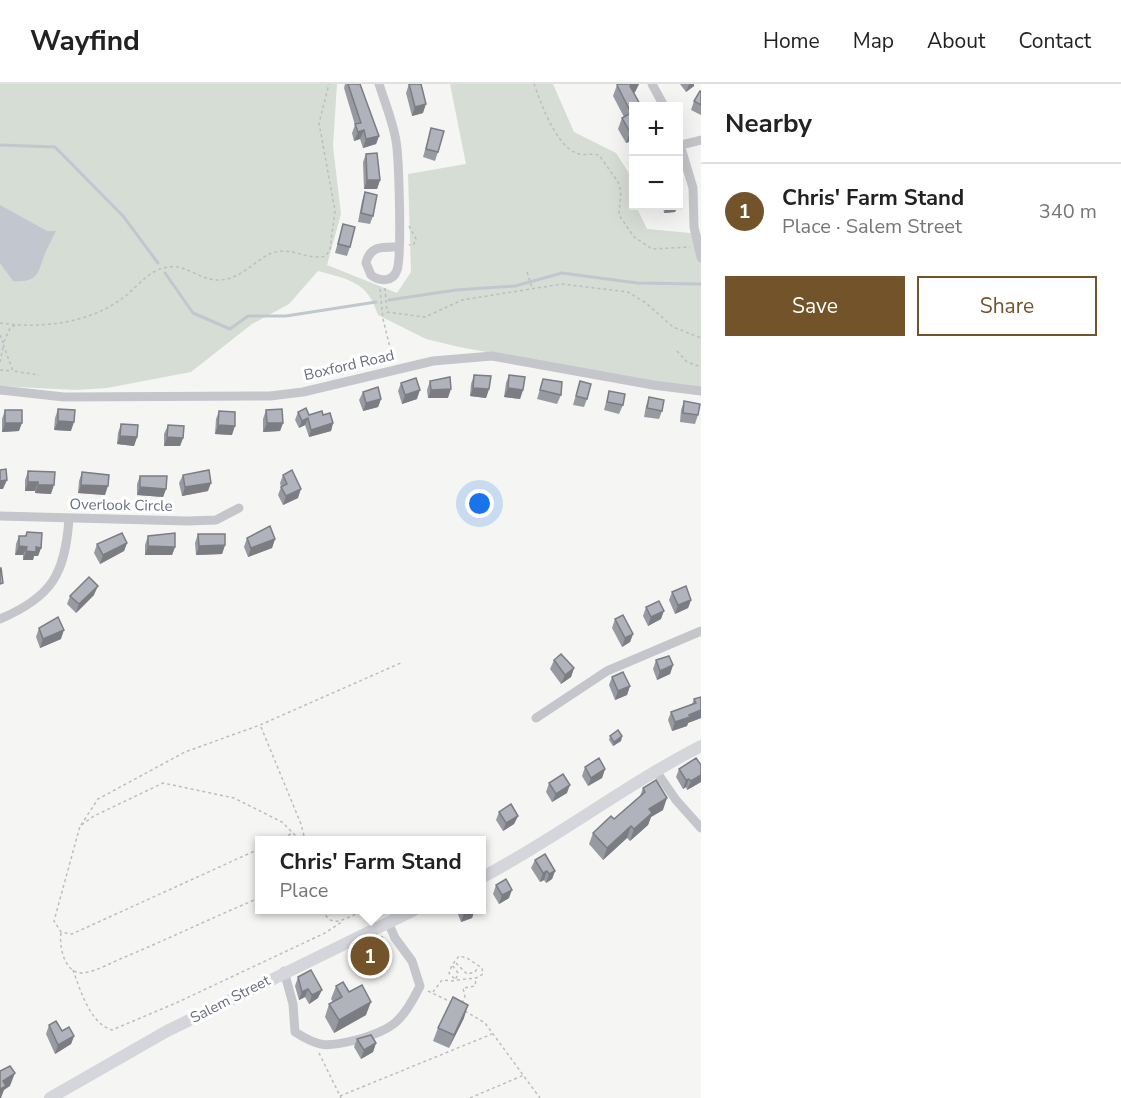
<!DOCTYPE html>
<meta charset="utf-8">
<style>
:root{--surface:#fff;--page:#f6f6f6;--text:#222;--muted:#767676;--line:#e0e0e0;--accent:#73532a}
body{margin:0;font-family:"Nunito Sans",sans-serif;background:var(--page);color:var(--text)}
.controls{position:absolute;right:18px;top:18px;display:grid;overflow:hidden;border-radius:0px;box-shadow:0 6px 24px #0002}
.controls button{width:54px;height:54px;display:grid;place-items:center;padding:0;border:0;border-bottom:2px solid var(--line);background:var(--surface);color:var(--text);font:30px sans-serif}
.you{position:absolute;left:480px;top:420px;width:21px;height:21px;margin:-15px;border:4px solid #fff;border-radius:50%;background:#1a73e8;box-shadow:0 0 0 9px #1a73e833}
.badge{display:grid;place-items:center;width:39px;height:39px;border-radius:50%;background:var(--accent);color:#fff;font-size:20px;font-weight:700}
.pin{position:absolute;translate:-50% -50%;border:3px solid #fff;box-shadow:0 2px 6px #0006}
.popup{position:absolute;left:255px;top:752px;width:231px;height:78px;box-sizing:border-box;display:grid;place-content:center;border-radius:0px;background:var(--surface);filter:drop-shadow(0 2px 4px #0005);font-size:20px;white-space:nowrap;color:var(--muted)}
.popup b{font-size:22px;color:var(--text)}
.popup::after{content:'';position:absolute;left:50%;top:100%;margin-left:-12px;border:12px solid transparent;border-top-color:var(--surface)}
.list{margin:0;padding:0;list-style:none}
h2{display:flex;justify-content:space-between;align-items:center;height:78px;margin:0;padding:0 24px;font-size:26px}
h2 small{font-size:20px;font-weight:400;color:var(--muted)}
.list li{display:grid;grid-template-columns:39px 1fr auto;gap:18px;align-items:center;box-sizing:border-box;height:96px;padding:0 24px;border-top:2px solid var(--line)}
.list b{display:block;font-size:22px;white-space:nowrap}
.list p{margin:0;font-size:20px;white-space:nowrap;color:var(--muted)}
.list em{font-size:20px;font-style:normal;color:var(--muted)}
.actions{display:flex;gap:12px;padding:18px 24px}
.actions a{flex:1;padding:14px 0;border:2px solid var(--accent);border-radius:0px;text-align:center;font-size:21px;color:var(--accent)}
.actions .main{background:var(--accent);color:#fff}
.map{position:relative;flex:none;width:701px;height:1014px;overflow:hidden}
header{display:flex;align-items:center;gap:36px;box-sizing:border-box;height:84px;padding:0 30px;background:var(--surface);border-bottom:2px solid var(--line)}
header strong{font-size:28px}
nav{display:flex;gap:33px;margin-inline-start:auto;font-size:21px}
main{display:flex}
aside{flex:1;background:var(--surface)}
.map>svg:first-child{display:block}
.green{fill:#d5ddd5}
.water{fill:#c2c7cf}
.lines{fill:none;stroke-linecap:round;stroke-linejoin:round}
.stream{stroke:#c2c7cf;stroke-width:3}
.path{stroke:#bcbdc0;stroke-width:1.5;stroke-dasharray:3 3;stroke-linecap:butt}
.minor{stroke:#c5c6cb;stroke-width:9}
.major{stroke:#d5d6dc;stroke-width:12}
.wall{fill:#979aa1}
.shaded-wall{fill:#7b7d83}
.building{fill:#b0b3bb;stroke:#7b7d83;stroke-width:1.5}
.labels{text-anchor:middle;stroke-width:6;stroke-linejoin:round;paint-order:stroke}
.street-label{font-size:15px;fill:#676d82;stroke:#fff}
</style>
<header>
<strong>Wayfind</strong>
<nav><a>Home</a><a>Map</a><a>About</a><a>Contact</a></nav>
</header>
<main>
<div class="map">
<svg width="701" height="1014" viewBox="0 0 701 1014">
<rect width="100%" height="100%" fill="#f5f6f3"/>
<path class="green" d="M0,0H337L333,62L341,130L327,181L397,209L411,188L408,90L466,80L450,0H553L574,48L616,69L630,91L634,122H636L647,145L701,150V305L669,301L459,263L426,255L378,231C367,197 350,196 318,187L289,220L252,240L191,288L107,304L76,306L0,302Z"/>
<path class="water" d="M0,121L47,147H56C53,153 50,159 47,165C37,186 42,199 13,197L0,179Z"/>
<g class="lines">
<g class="stream">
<polyline points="0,61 55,63 123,132 158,179"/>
<polyline points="165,189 193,229 230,245 248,232 286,232 376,218"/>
<polyline points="389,216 456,206 515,202 562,189 637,199 701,200"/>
</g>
<g class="path">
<path d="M534,0C541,19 555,60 576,69C582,72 592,69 599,71L618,98L621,107L619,131L634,153L652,165L690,163"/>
<polyline points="409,142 416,155 414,160 409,161"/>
<polyline points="527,188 532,204"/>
<polyline points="385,204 387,228 425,233 462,216 562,200 628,208 646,219 673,243 701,254"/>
<polyline points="380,205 383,235 393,276"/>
<path d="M0,239C41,245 90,239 123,214C137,203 150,185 168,183C187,180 200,197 220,196C244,194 254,176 272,169C292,162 307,177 326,172L330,165L335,127L319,39L329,0"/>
<polyline points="15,241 10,244 3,260 13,287 39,291"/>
<polyline points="0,251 3,259"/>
<polyline points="677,267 687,278 701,283"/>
<polyline points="0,278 3,263"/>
<polyline points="0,286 12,287"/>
<polyline points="261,643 301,740 305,756"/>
<polyline points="81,741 98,715 185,668 260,641 403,578"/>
<polyline points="277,756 293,749"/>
<polyline points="259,765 72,850 61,848 54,837 80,742 94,732 163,699 234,714 282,738 300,756"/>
<path d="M323,826C332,850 351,828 367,827L374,834"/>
<path d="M61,849C59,862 64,889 82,889C96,888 112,878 125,873C170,854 214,833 259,814"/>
<polyline points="456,879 467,890 475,888 478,883"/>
<path d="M73,886C80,905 90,940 112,946L176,919L325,849L343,837"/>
<polyline points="428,907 451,918"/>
<path d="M433,908L442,896L454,897C456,895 457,892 458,889L452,881L459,872L467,874L482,884L483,890L476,894L457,896C454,894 451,892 449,889L452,881"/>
<polyline points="462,919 465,913 463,904 475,902 476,895"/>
<polyline points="465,927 485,939 540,1014"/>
<polyline points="319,969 341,1014"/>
<polyline points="340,1012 492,950"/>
<polyline points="470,1014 524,991"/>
</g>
<g class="minor">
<path d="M379,0C385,19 393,38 396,57C399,73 402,174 397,186C393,198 380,198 371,191L366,179C370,161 384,163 399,163"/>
<polyline points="652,0 664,22"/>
<polyline points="678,54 693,104 694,143 701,174"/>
<polyline points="681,61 701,56"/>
<polyline points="0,306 64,313 270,312 303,308 433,277 492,272 653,301 701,307"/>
<polyline points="0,432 188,437 216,436 239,424"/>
<path d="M0,535C52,513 65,490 69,435"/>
<polyline points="536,634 607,587 701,547"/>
<polyline points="656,687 676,716 701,744"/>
<path d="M284,887L293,920L295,948C320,964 327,963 356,956C393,946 403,937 420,902L412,877L395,854L388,838"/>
</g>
<g class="major">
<path d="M481,794C557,754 625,701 701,662"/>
<polyline points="50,1014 167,947 414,826"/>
</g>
</g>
<g class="wall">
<polygon points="345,0 360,0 379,52 376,60 363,64 360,55 354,57 352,49 355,41 344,4"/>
<polygon points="409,0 423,29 412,32 406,9"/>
<polygon points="618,0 639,0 635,8 634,9 633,62 631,57 626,59 618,45 622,34 624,33 613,12 617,1"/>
<polygon points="680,0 694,0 694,2 686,8"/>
<polygon points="701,7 701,31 691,26 694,17"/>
<polygon points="431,44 438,68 435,77 423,73"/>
<polygon points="366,70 380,96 377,105 364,105 363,78"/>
<polygon points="365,108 373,132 370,140 358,138 362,117"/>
<polygon points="663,122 678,122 675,128 664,129"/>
<polygon points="343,140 350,163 347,172 335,169"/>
<polygon points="474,291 489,305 486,314 470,312 471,300"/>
<polygon points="509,291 523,306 520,315 504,313 506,299"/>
<polygon points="543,295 561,311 557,320 537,315"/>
<polygon points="430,297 448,314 428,314 427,306"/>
<polygon points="580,297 587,315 584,323 573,321"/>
<polygon points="401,299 417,315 402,320 398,307"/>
<polygon points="609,307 623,321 619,330 604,326"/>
<polygon points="363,308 381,315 378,323 363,327 359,316"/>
<polygon points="649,313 662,327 659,335 644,333 646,322"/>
<polygon points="684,317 698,331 695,340 680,338 681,326"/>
<polygon points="58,325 71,347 54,346 55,334"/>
<polygon points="5,326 19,347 2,348 2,335"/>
<polygon points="266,326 283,339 280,347 263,348 263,335"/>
<polygon points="219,327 232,351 215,350 216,335"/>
<polygon points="298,328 309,331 323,331 333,339 331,347 309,353 305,341 299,344 295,336"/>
<polygon points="121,340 137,353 134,362 117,360 118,349"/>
<polygon points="168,341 183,354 180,362 164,362 164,350"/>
<polygon points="28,387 51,410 35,409 35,407 25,407 25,396"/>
<polygon points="82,388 105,411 78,409 79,397"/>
<polygon points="183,391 208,407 182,412 179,399"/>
<polygon points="283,391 298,414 283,421 278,411 281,403 280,399"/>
<polygon points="140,392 166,405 163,413 137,411 137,400"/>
<polygon points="27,448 41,464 38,472 34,472 33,476 23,476 23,471 15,471 16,460 19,452 25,452"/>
<polygon points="198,450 225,461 222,470 196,471 195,459"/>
<polygon points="148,452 175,463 172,471 145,471 145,461"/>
<polygon points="247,454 275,455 272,464 248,473 244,463"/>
<polygon points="127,459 124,467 100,480 94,469 97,460"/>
<polygon points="672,508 691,516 688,524 675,530 669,516"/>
<polygon points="94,511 76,529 67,520 70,512"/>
<polygon points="646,523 661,535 648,542 643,532"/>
<polygon points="615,535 633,550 630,558 622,563 612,544"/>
<polygon points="39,544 61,555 40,564 36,553"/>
<polygon points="554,576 574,584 571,593 561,600 550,585"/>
<polygon points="656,576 673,581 670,590 657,596 653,585"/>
<polygon points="612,593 630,602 627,611 615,616 609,601"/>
<polygon points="701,613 701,634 688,639 687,642 672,647 668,636 671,628 692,620 694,615"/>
<polygon points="610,652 622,652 621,657 613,662 609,656"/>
<polygon points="701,681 701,698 687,706 686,703 683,705 676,693 679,685"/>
<polygon points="585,683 605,685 602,694 588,702 582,692"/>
<polygon points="549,699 567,709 552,718 546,708"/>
<polygon points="643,704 663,726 651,733 648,741 630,757 627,754 603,776 589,760 593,749 614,735 640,712"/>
<polygon points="499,728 518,732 514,740 503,747 496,736"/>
<polygon points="535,776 555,787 552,795 546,799 544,796 540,798 531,784"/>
<polygon points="496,801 509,814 499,820 493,810"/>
<polygon points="456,825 474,825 472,834 461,838"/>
<polygon points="360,866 383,870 361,881 357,875"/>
<polygon points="298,893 318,914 309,920 305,913 299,916 295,902"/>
<polygon points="336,902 366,931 334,949 325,933 329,920 333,918 331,915"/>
<polygon points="464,934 449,964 433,957 438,944"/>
<polygon points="49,941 74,952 71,960 55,970 46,950"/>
<polygon points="357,955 376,959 373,968 361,975 354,963"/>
</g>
<g class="shaded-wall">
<polygon points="634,0 639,0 635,8 626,13 630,2"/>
<polygon points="689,0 694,0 694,2 686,8"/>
<polygon points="426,20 423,29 412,32 415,23"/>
<polygon points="364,46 360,55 354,57 358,48"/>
<polygon points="633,46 631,57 626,59 630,48"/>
<polygon points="379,52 376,60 363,64 366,55"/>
<polygon points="367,96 380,96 377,105 364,105"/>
<polygon points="667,122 678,122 675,128 664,129"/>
<polygon points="473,304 489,305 486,314 470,312"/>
<polygon points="508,304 523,306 520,315 504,313"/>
<polygon points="451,305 448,314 428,314 431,306"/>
<polygon points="420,306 417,315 402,320 405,311"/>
<polygon points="381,315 378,323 363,327 366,319"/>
<polygon points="308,334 305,341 299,344 302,337"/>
<polygon points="58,337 74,338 71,347 54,346"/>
<polygon points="5,339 22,339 19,347 2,348"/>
<polygon points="267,339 283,339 280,347 263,348"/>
<polygon points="333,339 331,347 309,353 311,346"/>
<polygon points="218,341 235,342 232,351 215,350"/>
<polygon points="120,352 137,353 134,362 117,360"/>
<polygon points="167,353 183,354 180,362 164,362"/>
<polygon points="7,396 3,405 0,405 0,397"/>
<polygon points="28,398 38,398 35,407 25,407"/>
<polygon points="211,399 208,407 182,412 185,403"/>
<polygon points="38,401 54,401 51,410 35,409"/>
<polygon points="81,401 108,402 105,411 78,409"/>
<polygon points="140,403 166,405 163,413 137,411"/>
<polygon points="301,405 298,414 283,421 286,412"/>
<polygon points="275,455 272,464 248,473 251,464"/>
<polygon points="127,459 124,467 100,480 103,471"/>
<polygon points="225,461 222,470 196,471 199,462"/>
<polygon points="19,462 27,463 23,471 15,471"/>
<polygon points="148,462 175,463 172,471 145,471"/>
<polygon points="36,463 41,464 38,472 34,472 33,476 23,476 26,467"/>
<polygon points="98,502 94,511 76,529 79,520"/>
<polygon points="691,516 688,524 675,530 678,521"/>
<polygon points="664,527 661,535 648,542 651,533"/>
<polygon points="64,546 61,555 40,564 43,555"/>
<polygon points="633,550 630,558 622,563 625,554"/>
<polygon points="673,581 670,590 657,596 660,587"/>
<polygon points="574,584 571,593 561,600 565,591"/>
<polygon points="630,602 627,611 615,616 618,607"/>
<polygon points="701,626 701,634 688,639 687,642 672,647 675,638 689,631"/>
<polygon points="622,652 621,657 613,662 614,658"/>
<polygon points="605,685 602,694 588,702 591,694"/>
<polygon points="701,691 701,698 687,706 691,697"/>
<polygon points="689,695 686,703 683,705 686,696"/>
<polygon points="570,701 567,709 552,718 556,710"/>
<polygon points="667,714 663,726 651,733 648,741 630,757 634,745 649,725"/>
<polygon points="518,732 514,740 503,747 506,739"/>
<polygon points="631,742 627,754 603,776 607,764"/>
<polygon points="547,787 544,796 540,798 543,789"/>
<polygon points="555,787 552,795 546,799 549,790"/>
<polygon points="512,806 509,814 499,820 502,811"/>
<polygon points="475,825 472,834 461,838 464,830"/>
<polygon points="386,861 383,870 361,881 364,872"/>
<polygon points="308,905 305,913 299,916 302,908"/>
<polygon points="322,906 318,914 309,920 312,911"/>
<polygon points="371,918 366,931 334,949 339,936"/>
<polygon points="468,921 464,934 449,964 454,951"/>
<polygon points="74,952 71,960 55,970 58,961"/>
<polygon points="376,959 373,968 361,975 364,966"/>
<polygon points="15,989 10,1002 4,1006 1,1014 0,1014 0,1005 3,997"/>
</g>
<g class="building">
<polygon points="348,0 360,0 379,52 366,55 364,46 358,48 355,40 361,39"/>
<polygon points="409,0 421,0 426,20 415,23"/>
<polygon points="618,0 634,0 630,2 641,22 633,22 633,46 630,48 622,34 631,29 617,1"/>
<polygon points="700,7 701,7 701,21 694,17"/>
<polygon points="431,44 444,47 438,68 426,65"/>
<polygon points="377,69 380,96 367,96 366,70"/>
<polygon points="365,108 377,111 373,132 361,129"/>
<polygon points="343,140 355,143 350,163 338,160"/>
<polygon points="474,291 491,292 489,305 473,304"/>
<polygon points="509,291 525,293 523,306 508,304"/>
<polygon points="450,293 451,305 431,306 430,297"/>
<polygon points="416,294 420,306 405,311 401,299"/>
<polygon points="543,295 562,298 561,311 540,306"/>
<polygon points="580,297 591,300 587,315 576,312"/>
<polygon points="378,303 381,315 366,319 363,308"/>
<polygon points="609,307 625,310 623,321 607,318"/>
<polygon points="649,313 664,316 662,327 647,324"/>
<polygon points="684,317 700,320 698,331 683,329"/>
<polygon points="306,324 309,331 322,327 323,331 330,329 333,339 311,346 308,334 302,337 298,328"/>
<polygon points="58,325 75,326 74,338 58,337"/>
<polygon points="282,325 283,339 267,339 266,326"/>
<rect x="5" y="326" width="17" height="13"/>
<polygon points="219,327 235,328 235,342 218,341"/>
<polygon points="121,340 138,341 137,353 120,352"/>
<polygon points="168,341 184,342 183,354 167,353"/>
<polygon points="6,385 7,396 0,397 0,386"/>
<polygon points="209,386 211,399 185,403 183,391"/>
<polygon points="292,386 301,405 286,412 281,403 287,400 283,391"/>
<polygon points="28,387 55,388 54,401 38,401 38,398 28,398"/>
<polygon points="82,388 109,391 108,402 81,401"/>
<polygon points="140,392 167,392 166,405 140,403"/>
<polygon points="270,442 275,455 251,464 247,454"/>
<polygon points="27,448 42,449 41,464 36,463 36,468 26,467 27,463 19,462 19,452 26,452"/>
<polygon points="122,449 127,459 103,471 97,460"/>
<polygon points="175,449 175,463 148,462 148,452"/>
<polygon points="198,450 225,450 225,461 199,462"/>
<polygon points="0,484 1,484 3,499 0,500"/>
<polygon points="89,493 98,502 79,520 70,512"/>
<polygon points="686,502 691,516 678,521 672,508"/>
<polygon points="659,517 664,527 651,533 646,523"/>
<polygon points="623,531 633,550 625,554 615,535"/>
<polygon points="58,533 64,546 43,555 39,544"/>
<polygon points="561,570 574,584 565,591 554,576"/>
<polygon points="669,572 673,581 660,587 656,576"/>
<polygon points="623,588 630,602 618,607 612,593"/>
<polygon points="701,613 701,626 689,631 690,633 675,638 671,628 696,619 694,615"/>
<polygon points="618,646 622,652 614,658 610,652"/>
<polygon points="599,674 605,685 591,694 585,683"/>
<polygon points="696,674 701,681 701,691 691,697 689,695 686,696 679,685"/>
<polygon points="563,690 570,701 556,710 549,699"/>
<polygon points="656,696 667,714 649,725 652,729 634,745 631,742 607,764 593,749 611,732 614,735 645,708 643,704"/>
<polygon points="511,720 518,732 506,739 499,728"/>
<polygon points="545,770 555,787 549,790 547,787 543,789 535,776"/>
<polygon points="506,795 512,806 502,811 496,801"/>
<polygon points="462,825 474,825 464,830"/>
<polygon points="382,853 386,861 364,872 360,866"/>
<polygon points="311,886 322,906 312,911 308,905 302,908 298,893"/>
<polygon points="343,898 349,908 362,901 371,918 339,936 329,920 342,913 336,902"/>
<polygon points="453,913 468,921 454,951 438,944"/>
<polygon points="56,937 62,947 69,943 74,952 58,961 49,941"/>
<polygon points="371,951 376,959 364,966 357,955"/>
<polygon points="10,982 15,989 3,997 6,1002 0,1005 0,987"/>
</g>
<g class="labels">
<g class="street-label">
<text transform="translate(349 281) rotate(-13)" y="5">Boxford Road</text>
<text transform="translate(121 421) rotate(1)" y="5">Overlook Circle</text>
<text transform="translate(230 915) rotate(-27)" y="5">Salem Street</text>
</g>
</g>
</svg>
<div class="controls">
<button>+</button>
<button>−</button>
</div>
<div class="you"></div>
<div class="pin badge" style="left:370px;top:872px">1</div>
<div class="popup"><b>Chris' Farm Stand</b>Place</div>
</div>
<aside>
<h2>Nearby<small></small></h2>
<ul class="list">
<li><span class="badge">1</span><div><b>Chris' Farm Stand</b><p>Place · Salem Street</p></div><em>340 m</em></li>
</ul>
<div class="actions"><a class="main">Save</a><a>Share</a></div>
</aside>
</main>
